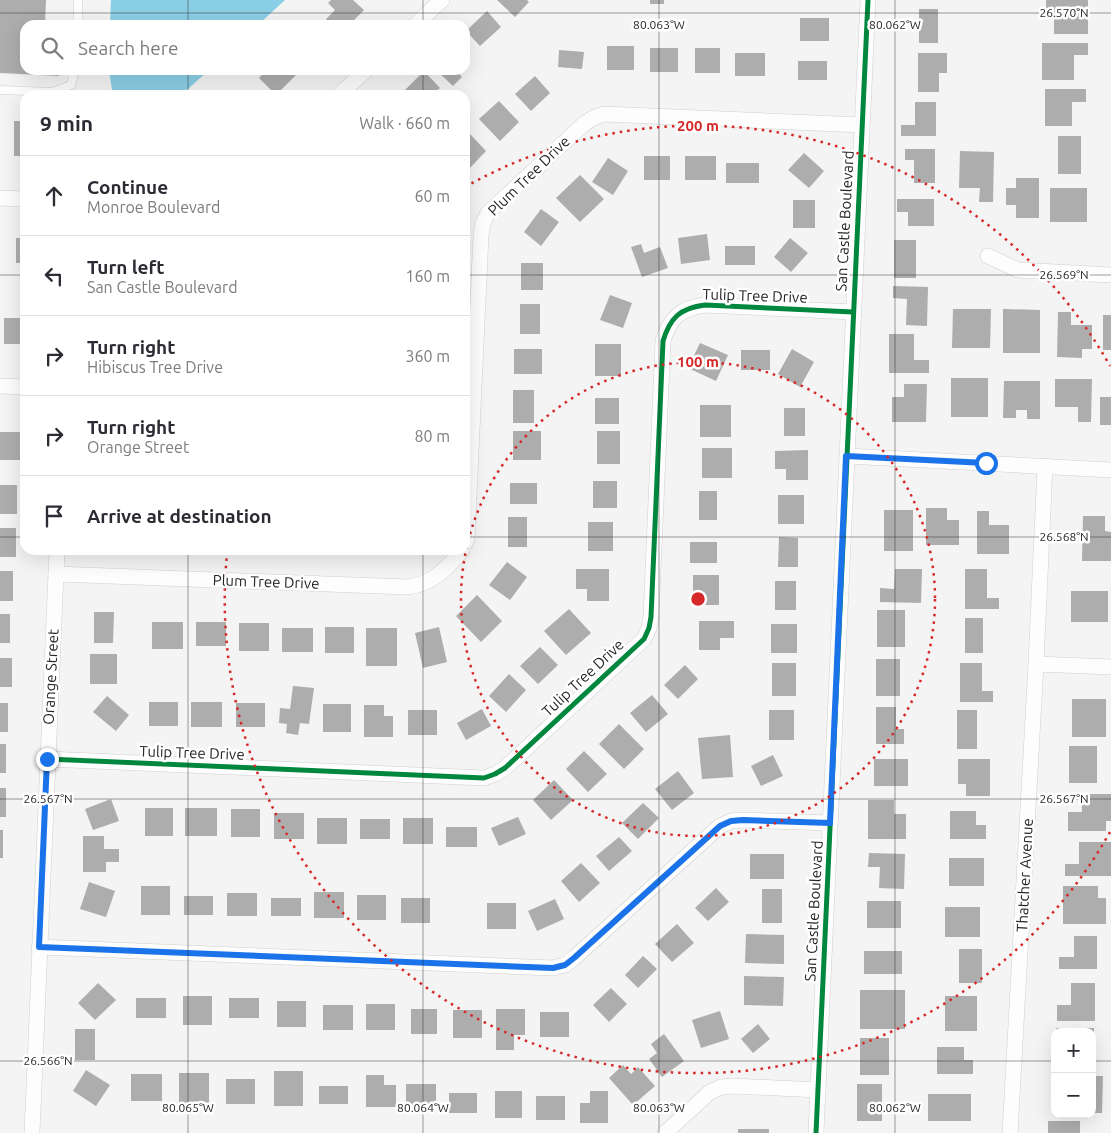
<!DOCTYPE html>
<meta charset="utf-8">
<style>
:root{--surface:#fff;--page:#f2f2f3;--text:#2b2b33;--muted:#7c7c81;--line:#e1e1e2}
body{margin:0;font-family:Ubuntu,sans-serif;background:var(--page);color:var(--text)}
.controls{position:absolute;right:15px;bottom:15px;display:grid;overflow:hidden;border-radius:10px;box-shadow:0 5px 20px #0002}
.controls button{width:45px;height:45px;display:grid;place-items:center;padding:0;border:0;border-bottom:1px solid var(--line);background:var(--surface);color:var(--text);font:25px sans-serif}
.stop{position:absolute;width:15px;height:15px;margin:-11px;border:4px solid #1a73e8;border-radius:50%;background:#fff}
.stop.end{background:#1a73e8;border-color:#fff;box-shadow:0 1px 5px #0008}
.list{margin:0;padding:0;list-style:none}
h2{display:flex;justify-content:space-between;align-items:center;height:65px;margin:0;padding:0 20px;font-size:21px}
h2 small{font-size:16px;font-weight:400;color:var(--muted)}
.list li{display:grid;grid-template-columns:32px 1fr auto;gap:15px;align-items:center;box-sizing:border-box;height:80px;padding:0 20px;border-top:1px solid var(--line)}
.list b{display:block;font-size:19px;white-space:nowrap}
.list p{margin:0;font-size:16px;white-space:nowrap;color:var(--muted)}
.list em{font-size:16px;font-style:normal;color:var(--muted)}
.icon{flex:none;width:28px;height:28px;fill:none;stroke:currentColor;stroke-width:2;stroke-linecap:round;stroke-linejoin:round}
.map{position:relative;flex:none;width:1111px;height:1133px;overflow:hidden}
.search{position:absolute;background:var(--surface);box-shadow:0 5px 20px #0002;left:20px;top:20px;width:450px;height:55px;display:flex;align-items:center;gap:12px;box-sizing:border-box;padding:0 18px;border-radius:15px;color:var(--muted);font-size:19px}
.panel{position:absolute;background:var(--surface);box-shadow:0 5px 20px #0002;left:20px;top:90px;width:450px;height:465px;border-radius:15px}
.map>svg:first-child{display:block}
.water{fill:#8bcfe6}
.building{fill:#adadad}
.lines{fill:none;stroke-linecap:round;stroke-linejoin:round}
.lane-casing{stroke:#cfcfcf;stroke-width:9}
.street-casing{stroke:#cfcfcf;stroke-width:16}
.lane{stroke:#fdfdfd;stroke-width:8}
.street{stroke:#fdfdfd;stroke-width:15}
.cycleway-casing{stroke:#fff;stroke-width:8}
.cycleway{stroke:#00873e;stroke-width:5}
.route{stroke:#1a73e8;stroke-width:6}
.ticks{fill:none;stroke:#242525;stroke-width:1;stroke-opacity:0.45}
.ring{fill:none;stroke:#d62828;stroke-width:2.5;stroke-dasharray:2.5 5}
.labels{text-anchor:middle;stroke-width:5;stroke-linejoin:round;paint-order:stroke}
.street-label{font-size:15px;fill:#242525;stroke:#fff}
.ticks-label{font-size:12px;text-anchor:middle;fill:#242525;stroke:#fff;stroke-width:5;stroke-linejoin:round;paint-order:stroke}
.centre{fill:#d62828;stroke:#fff;stroke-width:2.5}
.ring-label{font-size:15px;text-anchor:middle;font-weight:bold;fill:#d62828;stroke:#fff;stroke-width:5;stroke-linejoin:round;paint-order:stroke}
</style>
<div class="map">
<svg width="1111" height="1133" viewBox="0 0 1111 1133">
<rect width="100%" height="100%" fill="#f4f4f4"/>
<g class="water">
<polygon points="111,0 285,0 258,25 110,25"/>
<polygon points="109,70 209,70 188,89 175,95 118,95 112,90"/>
</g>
<g class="building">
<polygon points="0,0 46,0 45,25 25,25 25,70 60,70 59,76 0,73"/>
<polygon points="331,0 353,0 364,10 349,25 333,25 326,19 335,10 328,3"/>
<polygon points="497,0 527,0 529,2 515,17"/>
<rect x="650" y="0" width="14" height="4"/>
<polygon points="1046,0 1088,0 1088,34 1054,34 1054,9 1046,9"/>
<rect x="919" y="9" width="19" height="34"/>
<polygon points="487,11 501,27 480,46 466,31"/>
<rect x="800" y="18" width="29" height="23"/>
<polygon points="1042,43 1088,43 1088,55 1074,55 1074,80 1042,80"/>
<rect x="607" y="46" width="27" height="24"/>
<rect x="650" y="48" width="28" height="24"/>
<rect x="695" y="48" width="25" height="25"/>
<polygon points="559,50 584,52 582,69 558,67"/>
<rect x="735" y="53" width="30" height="23"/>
<polygon points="918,53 947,53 947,73 939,73 939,92 918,92"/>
<rect x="798" y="61" width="29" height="19"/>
<polygon points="266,70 293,70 297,74 276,95 259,78"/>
<polygon points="436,70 455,70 462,77 453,86"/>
<polygon points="424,71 440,88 432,95 406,95 403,92"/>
<polygon points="535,76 550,93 531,111 515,94"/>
<polygon points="1045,89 1086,89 1086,102 1072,102 1072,126 1045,126"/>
<polygon points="499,101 519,122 500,141 479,119"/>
<polygon points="915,102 936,102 936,136 901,136 901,125 915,125"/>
<rect x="14" y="121" width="11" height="35"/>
<polygon points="470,134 486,151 469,169 465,165 465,140"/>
<rect x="1058" y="136" width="23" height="38"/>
<polygon points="905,149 935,149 935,183 914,183 914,160 905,160"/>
<polygon points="960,151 994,152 993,202 979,202 980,188 959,188"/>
<polygon points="804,153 824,171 809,188 788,170"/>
<rect x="644" y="156" width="26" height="24"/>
<rect x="685" y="156" width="31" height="24"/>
<polygon points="608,158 628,171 613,195 592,182"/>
<rect x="726" y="163" width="33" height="20"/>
<polygon points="580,175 604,199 580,222 556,198"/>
<polygon points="1016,178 1039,178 1039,218 1016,218 1016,205 1006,205 1006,188 1016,188"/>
<rect x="1050" y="188" width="37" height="34"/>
<polygon points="897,199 934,199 934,226 908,226 908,212 897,212"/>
<rect x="793" y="200" width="22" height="28"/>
<polygon points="541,209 559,222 541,246 524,232"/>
<polygon points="707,234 710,260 681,264 678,238"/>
<rect x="16" y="238" width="9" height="25"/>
<polygon points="790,238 808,253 791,272 774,257"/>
<rect x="894" y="240" width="22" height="38"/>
<polygon points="641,244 644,253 660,247 668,268 642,277 631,247"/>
<rect x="725" y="246" width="30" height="19"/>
<rect x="521" y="263" width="22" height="27"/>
<polygon points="893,286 928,287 927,326 906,325 907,299 893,298"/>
<polygon points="610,295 632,303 623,328 600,320"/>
<rect x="520" y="304" width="20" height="30"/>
<polygon points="953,309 991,309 990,348 952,348"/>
<polygon points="1003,309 1040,310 1040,353 1003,353"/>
<polygon points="1058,312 1071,312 1071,325 1092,325 1092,349 1082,349 1082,358 1057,357"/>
<rect x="1103" y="315" width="8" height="35"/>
<rect x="4" y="318" width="21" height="26"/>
<polygon points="889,334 914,334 914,360 929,360 929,373 889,373"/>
<polygon points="700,343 728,355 716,381 688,368"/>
<rect x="595" y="344" width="26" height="32"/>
<rect x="514" y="349" width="28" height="25"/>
<polygon points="792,349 814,362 800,387 778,374"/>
<rect x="741" y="350" width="29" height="20"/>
<rect x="951" y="378" width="37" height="39"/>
<polygon points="1055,379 1092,379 1091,422 1078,422 1078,407 1055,407"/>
<polygon points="1004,381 1040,381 1040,419 1027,419 1027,410 1016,410 1016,418 1003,418"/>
<polygon points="904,384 927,384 926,422 892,422 892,397 904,397"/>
<rect x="513" y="390" width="21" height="33"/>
<rect x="1100" y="397" width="11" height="28"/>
<rect x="595" y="398" width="24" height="26"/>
<rect x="700" y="405" width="31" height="32"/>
<rect x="784" y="408" width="21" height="28"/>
<rect x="513" y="431" width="28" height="29"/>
<rect x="597" y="431" width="23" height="33"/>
<rect x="0" y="432" width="21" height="28"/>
<rect x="702" y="448" width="30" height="30"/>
<polygon points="808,450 808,480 786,480 786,469 775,469 775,451"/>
<rect x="593" y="481" width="24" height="27"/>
<rect x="510" y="483" width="27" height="21"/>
<rect x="0" y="485" width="17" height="29"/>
<rect x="699" y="491" width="18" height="29"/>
<rect x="778" y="495" width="26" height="29"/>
<polygon points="926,508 947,508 947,520 959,520 959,545 926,545"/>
<rect x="884" y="510" width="29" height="41"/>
<polygon points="977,511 989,511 989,525 1009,525 1009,554 977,554"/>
<polygon points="1083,516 1105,516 1105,531 1111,532 1111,561 1082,561"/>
<rect x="508" y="517" width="19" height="30"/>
<rect x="588" y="522" width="25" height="29"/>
<rect x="0" y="528" width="16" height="29"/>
<polygon points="779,537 798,538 798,567 778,567"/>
<rect x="690" y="542" width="27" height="21"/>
<polygon points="507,562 527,577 510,600 489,585"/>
<polygon points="576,569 609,569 609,601 587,601 587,589 576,589"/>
<polygon points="895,569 922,569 921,603 880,602 880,588 894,589"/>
<polygon points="965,569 987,569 987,598 999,598 999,609 965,609"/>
<rect x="0" y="571" width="13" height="30"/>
<rect x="693" y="575" width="26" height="30"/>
<rect x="775" y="581" width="21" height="29"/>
<rect x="1071" y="591" width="37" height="31"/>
<polygon points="477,595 502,621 481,642 456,616"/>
<polygon points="569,609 591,633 566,655 544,631"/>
<rect x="877" y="610" width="28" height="37"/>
<polygon points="94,612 114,612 113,643 94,643"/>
<rect x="0" y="614" width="10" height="29"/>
<rect x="965" y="618" width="18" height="35"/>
<polygon points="699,621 734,621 734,638 720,638 720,650 699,650"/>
<rect x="152" y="622" width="31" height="27"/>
<rect x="196" y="622" width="30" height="24"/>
<rect x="239" y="623" width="30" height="28"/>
<rect x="771" y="624" width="26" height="29"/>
<rect x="325" y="627" width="29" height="26"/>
<polygon points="439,627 447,662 423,668 415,633"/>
<rect x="282" y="628" width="31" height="24"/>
<rect x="366" y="628" width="31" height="38"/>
<polygon points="540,647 558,665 538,684 520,666"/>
<rect x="90" y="654" width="27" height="30"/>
<rect x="0" y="658" width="12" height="29"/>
<rect x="876" y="659" width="24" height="37"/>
<rect x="772" y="663" width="24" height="33"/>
<polygon points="960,663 982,663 982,691 993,691 993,702 960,702"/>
<polygon points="685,665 698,679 678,699 664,685"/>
<polygon points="509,674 526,690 506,712 489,696"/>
<polygon points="293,686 314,688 309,724 300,723 298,735 286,733 287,724 279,723 280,708 290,709"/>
<polygon points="652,695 668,714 646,732 630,713"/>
<polygon points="107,696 129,715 116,731 93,712"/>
<rect x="1072" y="699" width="34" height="38"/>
<rect x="149" y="702" width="29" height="24"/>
<rect x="191" y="702" width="31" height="25"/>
<rect x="0" y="703" width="8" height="29"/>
<rect x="236" y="703" width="29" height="24"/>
<rect x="323" y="704" width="28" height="28"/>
<polygon points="364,705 384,705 384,716 393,716 393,737 364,737"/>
<polygon points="876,707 896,707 896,729 904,729 904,744 876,744"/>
<polygon points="482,709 491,726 466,740 457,723"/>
<rect x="408" y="710" width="29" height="25"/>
<rect x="769" y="710" width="25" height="30"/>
<rect x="957" y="710" width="20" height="39"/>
<polygon points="619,724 644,749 624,769 599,744"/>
<polygon points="730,735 733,777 702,779 698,738"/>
<rect x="0" y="744" width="6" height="29"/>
<rect x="1069" y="746" width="28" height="37"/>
<polygon points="584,751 607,774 588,792 566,769"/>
<polygon points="773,755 783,776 761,786 751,766"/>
<rect x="874" y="759" width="34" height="27"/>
<polygon points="958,759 990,759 990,796 966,796 966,784 958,784"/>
<polygon points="678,771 694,793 672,810 655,789"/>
<polygon points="554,780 573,800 551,820 533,800"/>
<rect x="0" y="788" width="6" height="29"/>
<polygon points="1081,794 1111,794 1111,821 1106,821 1106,831 1068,831 1068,812 1082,812"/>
<polygon points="111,799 119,821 93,830 85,809"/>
<polygon points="868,800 894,800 894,814 906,814 906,839 868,839"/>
<polygon points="643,803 659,818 638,839 622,823"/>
<rect x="145" y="808" width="28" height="28"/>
<rect x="185" y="808" width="32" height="28"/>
<rect x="231" y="809" width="29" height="28"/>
<polygon points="950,811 976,811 976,825 986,825 986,839 950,839"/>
<rect x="274" y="813" width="30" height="26"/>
<polygon points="518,817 526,834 499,846 491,828"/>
<rect x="317" y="818" width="30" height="26"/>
<rect x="403" y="818" width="30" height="26"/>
<rect x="360" y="819" width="30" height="20"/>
<rect x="446" y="827" width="31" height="20"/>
<rect x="0" y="830" width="3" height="28"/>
<polygon points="83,836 104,836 104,849 119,849 119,862 106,862 106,872 83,872"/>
<polygon points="619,837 632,851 609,871 596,856"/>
<polygon points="1079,842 1111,842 1111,876 1065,876 1065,864 1079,864"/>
<polygon points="869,853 905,854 904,889 879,888 880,867 868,867"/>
<rect x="750" y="854" width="34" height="25"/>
<rect x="949" y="858" width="35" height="28"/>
<polygon points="581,863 600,883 579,902 561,881"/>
<polygon points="89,882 115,891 106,917 80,909"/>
<rect x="141" y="886" width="29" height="29"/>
<polygon points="1063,886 1098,886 1098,898 1106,898 1106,924 1063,924"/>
<polygon points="716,888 729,902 708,921 695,908"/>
<rect x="762" y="889" width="20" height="34"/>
<rect x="314" y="892" width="30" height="26"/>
<rect x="227" y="893" width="30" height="23"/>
<rect x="357" y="895" width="29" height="25"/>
<rect x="184" y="896" width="29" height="19"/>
<rect x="271" y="898" width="30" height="18"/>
<rect x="401" y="898" width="29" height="25"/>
<polygon points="555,899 564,919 537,931 528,911"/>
<rect x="867" y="901" width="34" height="27"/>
<rect x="487" y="903" width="29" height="26"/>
<rect x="945" y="907" width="35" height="30"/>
<polygon points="677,924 694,943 672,962 655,944"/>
<polygon points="746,934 784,935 784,964 745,963"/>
<polygon points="1074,936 1097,936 1097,969 1059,969 1059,957 1074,957"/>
<rect x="959" y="949" width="23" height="34"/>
<rect x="864" y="951" width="38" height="23"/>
<polygon points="643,956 657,969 638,988 625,975"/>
<polygon points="744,976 784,977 783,1006 744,1005"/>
<polygon points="98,983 116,1000 95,1020 78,1003"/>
<polygon points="1071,983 1095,983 1095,1021 1057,1021 1057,1005 1071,1005"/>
<polygon points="611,988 627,1004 609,1022 593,1005"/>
<rect x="860" y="990" width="45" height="39"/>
<rect x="183" y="996" width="29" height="29"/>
<rect x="945" y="996" width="32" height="35"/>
<rect x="136" y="998" width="30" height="20"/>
<rect x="229" y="998" width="30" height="20"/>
<rect x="277" y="1001" width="29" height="26"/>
<rect x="366" y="1004" width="29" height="26"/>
<rect x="323" y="1005" width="30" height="25"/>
<rect x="411" y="1009" width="26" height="25"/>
<polygon points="496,1009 525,1009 525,1035 514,1035 514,1050 496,1050"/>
<rect x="453" y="1010" width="29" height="28"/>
<polygon points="720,1011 729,1039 701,1048 692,1020"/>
<rect x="540" y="1012" width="29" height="25"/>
<polygon points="758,1024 770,1039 753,1053 741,1039"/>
<polygon points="1056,1028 1094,1028 1094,1066 1092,1066 1092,1032 1056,1032"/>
<rect x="75" y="1029" width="20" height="31"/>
<polygon points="664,1034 684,1061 662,1077 649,1059 657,1053 651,1044"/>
<rect x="860" y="1038" width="29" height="37"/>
<polygon points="937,1047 964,1047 964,1060 973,1060 973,1074 937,1074"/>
<polygon points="623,1065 631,1074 638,1067 655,1086 633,1105 609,1078"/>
<polygon points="86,1070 110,1085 96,1106 73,1091"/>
<rect x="274" y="1071" width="29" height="35"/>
<rect x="179" y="1073" width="30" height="30"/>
<rect x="131" y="1074" width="31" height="27"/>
<polygon points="366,1075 384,1075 384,1085 396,1085 396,1107 366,1107"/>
<polygon points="1092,1076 1103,1076 1102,1113 1092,1113"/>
<rect x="226" y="1079" width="29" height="25"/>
<rect x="406" y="1084" width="30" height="27"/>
<rect x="857" y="1084" width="25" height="37"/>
<rect x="319" y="1086" width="29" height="18"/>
<rect x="495" y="1091" width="27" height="27"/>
<polygon points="590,1091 608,1091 608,1123 580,1123 580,1103 590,1103"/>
<rect x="449" y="1093" width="28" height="20"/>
<rect x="928" y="1094" width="43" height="27"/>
<rect x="536" y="1096" width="29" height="24"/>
<rect x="1048" y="1121" width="32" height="12"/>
<rect x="738" y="1129" width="31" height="4"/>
</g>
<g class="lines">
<g class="lane-casing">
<g id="lane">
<polyline points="78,25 78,0"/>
<polyline points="0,90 52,92 71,85 75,70"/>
</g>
</g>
<g class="street-casing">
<g id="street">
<polyline points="415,25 442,0"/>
<polyline points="339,95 366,70"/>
<polyline points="0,198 25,199"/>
<polyline points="988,256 1018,270 1111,275"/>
<polyline points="0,386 25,387"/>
<polyline points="847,456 1111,470"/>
<polyline points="465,543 467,539 481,235 483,223 488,213 584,124 593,118 604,114 862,125"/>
<path d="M56,574L407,587C431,585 447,569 462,550"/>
<polyline points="1036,664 1111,667"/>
<path d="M47,759L484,778L495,774L505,768L644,639L649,628L651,617L663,341C670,318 680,308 705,305L853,312"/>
<polyline points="39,947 553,968 565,965 574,958 720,826 731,821 743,820 830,823"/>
<polyline points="32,1133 57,550"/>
<polyline points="665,1133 710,1092 721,1087 733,1086 818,1090"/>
<polyline points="816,1133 868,0"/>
<polyline points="1010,1133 1036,664 1045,466"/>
</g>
</g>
<use href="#lane" class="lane"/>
<use href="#street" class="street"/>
<g class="cycleway-casing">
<g id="cycleway">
<path d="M47,759L484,778L495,774L505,768L644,639L649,628L651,617L663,341C670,318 680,308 705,305L853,312"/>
<polyline points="816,1133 868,0"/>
</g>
</g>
<use href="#cycleway" class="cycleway"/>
</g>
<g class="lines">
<polyline class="route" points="47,759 39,947 553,968 565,965 574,958 720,826 731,821 743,820 830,823 846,456 986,463"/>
</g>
<path class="ticks" d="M188,0V25M423,0V25M659,0V1133M895,0V1133M0,13H1111M188,70V95M423,70V95M0,275H25M465,275H1111M0,537H25M465,537H1111M188,550V1133M423,550V1133M0,799H1111M0,1061H1055M1092,1061H1111"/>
<g class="ring">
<circle cx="698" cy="599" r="237"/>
<path d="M1110 832A473 473 0 0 1 227 554M465 187A473 473 0 0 1 1110 366"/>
</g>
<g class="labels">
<g class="street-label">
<text transform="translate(529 176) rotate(-44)" y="5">Plum Tree Drive</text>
<text transform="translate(845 221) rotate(-87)" y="5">San Castle Boulevard</text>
<text transform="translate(755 296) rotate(2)" y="5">Tulip Tree Drive</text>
<text transform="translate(266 582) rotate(2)" y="5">Plum Tree Drive</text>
<text transform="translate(51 677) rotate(-87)" y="5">Orange Street</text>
<text transform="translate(583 678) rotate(-43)" y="5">Tulip Tree Drive</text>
<text transform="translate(192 753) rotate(2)" y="5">Tulip Tree Drive</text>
<text transform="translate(1025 875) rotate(-87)" y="5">Thatcher Avenue</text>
<text transform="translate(814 911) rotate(-87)" y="5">San Castle Boulevard</text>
</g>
</g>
<g class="ticks-label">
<text x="1064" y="17">26.570°N</text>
<text x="659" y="29">80.063°W</text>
<text x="895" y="29">80.062°W</text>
<text x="1064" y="279">26.569°N</text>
<text x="1064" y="541">26.568°N</text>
<text x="48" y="803">26.567°N</text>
<text x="1064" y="803">26.567°N</text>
<text x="48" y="1065">26.566°N</text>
<text x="188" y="1112">80.065°W</text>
<text x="423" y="1112">80.064°W</text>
<text x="659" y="1112">80.063°W</text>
<text x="895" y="1112">80.062°W</text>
</g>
<circle cx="698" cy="599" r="8" class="centre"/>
<g class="ring-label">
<text x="698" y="131">200 m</text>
<text x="698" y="367">100 m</text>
</g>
</svg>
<div class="controls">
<button>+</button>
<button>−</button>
</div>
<div class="stop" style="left:986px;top:463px"></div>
<div class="stop end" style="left:47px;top:759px"></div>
<div class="search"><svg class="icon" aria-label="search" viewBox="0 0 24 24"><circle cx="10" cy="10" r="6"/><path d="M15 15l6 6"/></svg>Search here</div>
<section class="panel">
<h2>9 min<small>Walk · 660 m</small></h2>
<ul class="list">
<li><svg class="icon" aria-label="ahead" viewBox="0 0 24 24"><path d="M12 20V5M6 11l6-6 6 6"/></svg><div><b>Continue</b><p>Monroe Boulevard</p></div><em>60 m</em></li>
<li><svg class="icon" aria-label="left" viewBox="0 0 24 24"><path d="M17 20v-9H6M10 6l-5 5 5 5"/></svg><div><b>Turn left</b><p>San Castle Boulevard</p></div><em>160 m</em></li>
<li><svg class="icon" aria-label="right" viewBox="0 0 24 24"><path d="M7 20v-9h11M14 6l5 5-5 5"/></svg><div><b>Turn right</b><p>Hibiscus Tree Drive</p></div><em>360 m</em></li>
<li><svg class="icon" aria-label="right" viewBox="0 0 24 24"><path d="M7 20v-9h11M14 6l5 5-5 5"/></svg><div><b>Turn right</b><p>Orange Street</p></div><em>80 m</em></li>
<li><svg class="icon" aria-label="arrive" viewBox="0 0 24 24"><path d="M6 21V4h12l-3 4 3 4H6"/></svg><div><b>Arrive at destination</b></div></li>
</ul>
</section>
</div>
